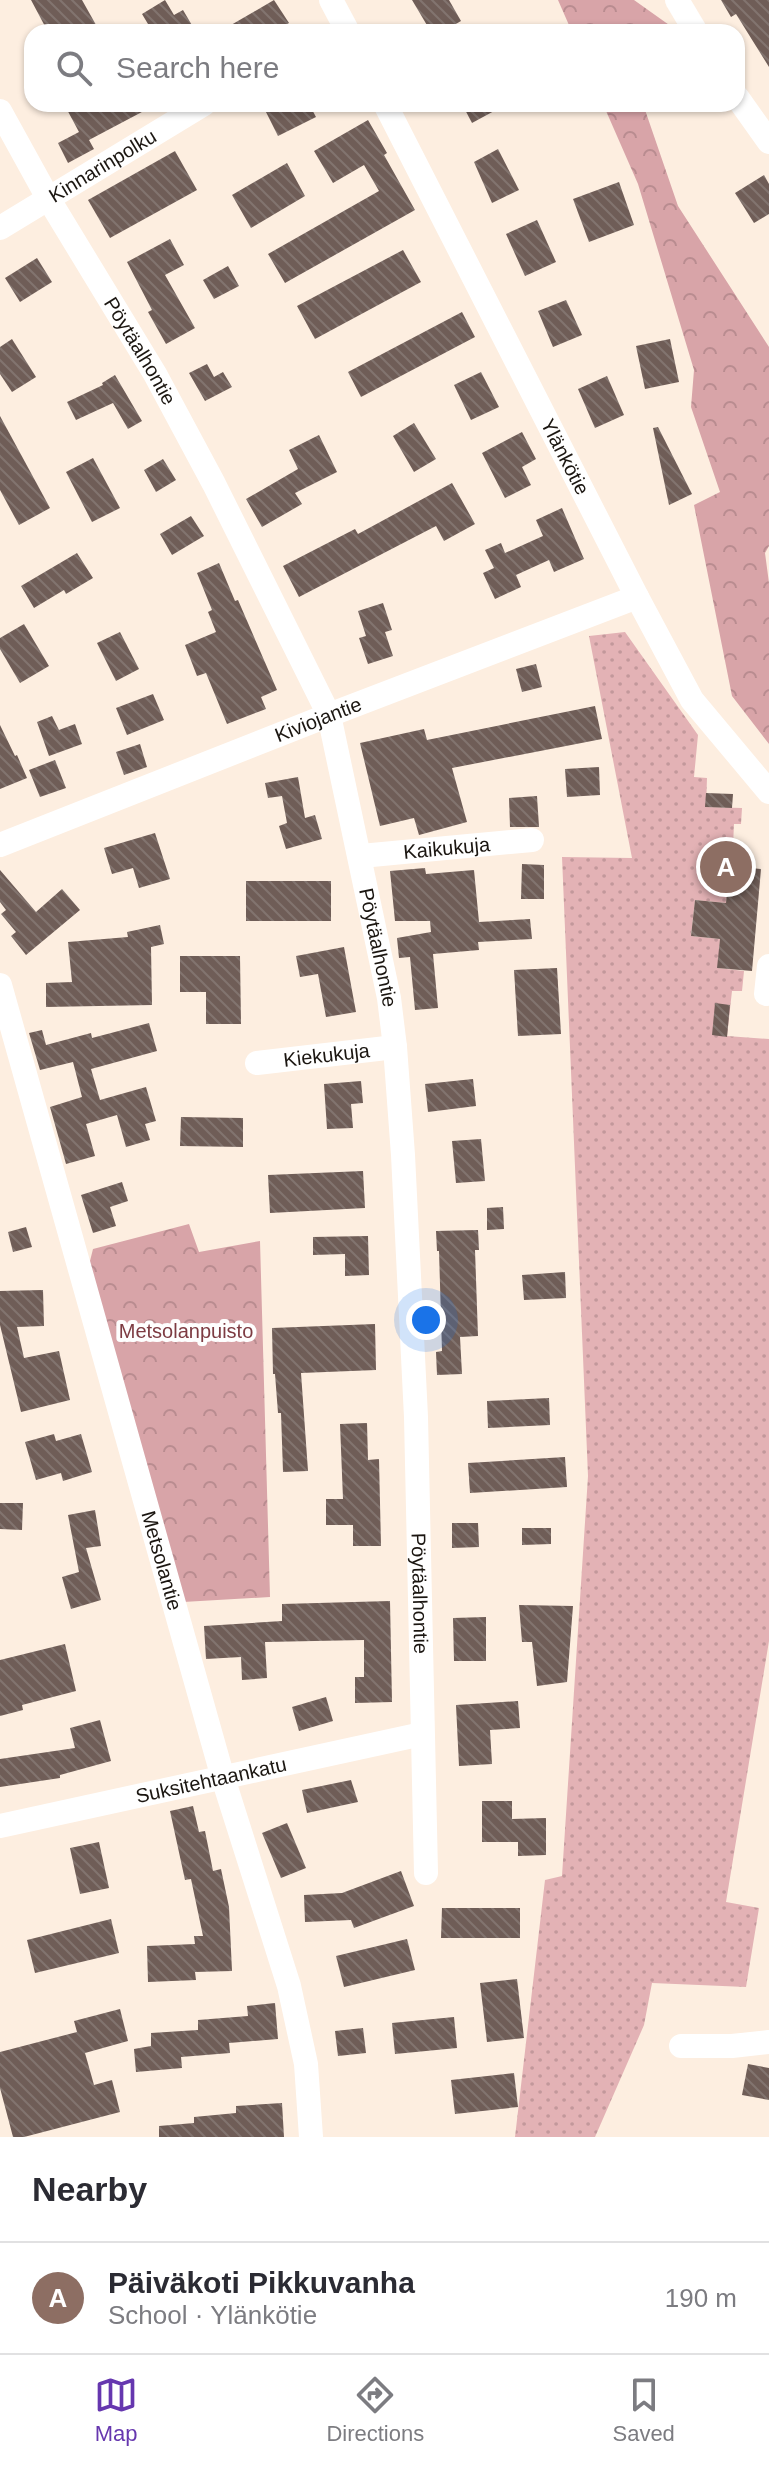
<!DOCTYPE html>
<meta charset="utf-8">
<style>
:root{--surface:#fff;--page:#f2f2f3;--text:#2b2b33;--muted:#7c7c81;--line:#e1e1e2;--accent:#6637af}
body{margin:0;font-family:Helvetica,sans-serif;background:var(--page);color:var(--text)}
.you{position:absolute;left:426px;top:1320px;width:28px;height:28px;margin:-20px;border:6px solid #fff;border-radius:50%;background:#1a73e8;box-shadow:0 0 0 12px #1a73e833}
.badge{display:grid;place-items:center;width:52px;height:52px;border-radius:50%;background:var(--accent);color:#fff;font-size:26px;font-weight:700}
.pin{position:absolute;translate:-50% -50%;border:4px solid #fff;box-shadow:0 2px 8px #0006}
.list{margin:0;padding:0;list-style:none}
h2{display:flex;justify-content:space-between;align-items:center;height:104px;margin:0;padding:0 32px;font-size:34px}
h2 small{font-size:26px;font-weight:400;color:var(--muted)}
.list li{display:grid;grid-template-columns:52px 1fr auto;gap:24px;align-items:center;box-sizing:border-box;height:112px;padding:0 32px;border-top:2px solid var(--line)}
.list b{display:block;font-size:30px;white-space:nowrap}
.list p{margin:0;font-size:26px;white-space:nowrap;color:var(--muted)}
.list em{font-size:26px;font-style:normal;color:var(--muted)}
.icon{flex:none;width:44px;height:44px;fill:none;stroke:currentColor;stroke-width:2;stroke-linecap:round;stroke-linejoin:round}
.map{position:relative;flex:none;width:769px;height:2137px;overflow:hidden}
.search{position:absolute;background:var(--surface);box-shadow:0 2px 6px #0004;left:24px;right:24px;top:24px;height:88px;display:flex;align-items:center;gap:20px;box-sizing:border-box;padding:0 28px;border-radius:24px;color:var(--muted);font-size:30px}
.sheet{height:216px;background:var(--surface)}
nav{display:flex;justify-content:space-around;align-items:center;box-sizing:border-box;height:112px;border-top:2px solid var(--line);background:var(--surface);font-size:22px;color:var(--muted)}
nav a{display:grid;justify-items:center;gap:4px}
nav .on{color:var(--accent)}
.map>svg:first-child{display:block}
.forest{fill:url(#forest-crowns)}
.park{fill:url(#park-dots)}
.building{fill:url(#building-back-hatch)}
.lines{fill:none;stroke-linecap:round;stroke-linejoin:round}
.minor{stroke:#fff;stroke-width:24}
.labels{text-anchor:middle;stroke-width:8;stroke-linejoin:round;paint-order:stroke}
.street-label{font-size:20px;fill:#1b1611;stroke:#fefefe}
.park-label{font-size:20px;fill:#7d3b42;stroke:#fefefe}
</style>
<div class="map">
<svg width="769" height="2137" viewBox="0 0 769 2137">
<defs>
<pattern id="forest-crowns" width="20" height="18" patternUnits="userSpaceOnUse" patternTransform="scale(2)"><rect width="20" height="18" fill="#d8a4a8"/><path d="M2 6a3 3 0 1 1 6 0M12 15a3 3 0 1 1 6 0" fill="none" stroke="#b98c90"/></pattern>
<pattern id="park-dots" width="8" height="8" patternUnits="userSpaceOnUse" patternTransform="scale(2)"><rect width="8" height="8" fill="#e3b2b5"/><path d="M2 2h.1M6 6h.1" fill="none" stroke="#c2989b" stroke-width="1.8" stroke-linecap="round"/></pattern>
<pattern id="building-back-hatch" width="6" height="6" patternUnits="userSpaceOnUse" patternTransform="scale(2)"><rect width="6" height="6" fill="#6f5d57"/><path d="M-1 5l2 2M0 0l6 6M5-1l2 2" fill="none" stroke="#82746f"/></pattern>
</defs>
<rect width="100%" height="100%" fill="#fdeee0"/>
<g class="forest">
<polygon points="558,0 634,0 679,32 572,32"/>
<polygon points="603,104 643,104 678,206 769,347 769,546 765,553 769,583 769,744 732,696 694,505 720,492 691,407 694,370 638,184"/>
<polygon points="189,1224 199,1252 260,1241 270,1597 183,1602 88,1269 93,1249"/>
</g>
<polygon class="park" points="625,632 698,735 694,777 707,778 706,807 742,808 741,824 734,824 732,867 729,867 726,903 695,900 691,936 720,939 718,968 744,971 742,991 732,991 727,1036 769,1039 769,1641 726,1902 759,1908 746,1987 652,1983 644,2025 595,2137 515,2137 545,1880 562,1876 588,1476 562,857 632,858 589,636"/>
<g class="building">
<polygon points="31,0 82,0 100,32 48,32"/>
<polygon points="165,0 174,15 183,10 196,32 146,32 151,29 142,14"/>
<polygon points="274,0 289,23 274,32 219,32"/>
<polygon points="412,0 449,0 461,21 442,32 431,32"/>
<polygon points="721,0 769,0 769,67 736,14 731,17"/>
<polygon points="64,104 157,104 89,140 94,149 68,163 58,143 79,132"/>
<polygon points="280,104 309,104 316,117 278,136 266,112"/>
<polygon points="462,104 507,104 472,123"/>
<polygon points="368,120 387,153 384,155 415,210 285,283 268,254 379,191 364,165 333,183 314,151"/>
<polygon points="498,149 519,190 492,203 474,162"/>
<polygon points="175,151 197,190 110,238 88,200"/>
<polygon points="287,163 305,196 251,228 232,195"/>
<polygon points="764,175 769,184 769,214 754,223 735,193"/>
<polygon points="619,182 634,225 589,242 573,199"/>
<polygon points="537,220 556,262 525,276 506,234"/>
<polygon points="170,239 184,265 165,275 195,328 166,344 148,312 152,310 127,262"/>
<polygon points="403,250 421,282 315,339 297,306"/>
<polygon points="37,258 52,282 20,302 5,278"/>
<polygon points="228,266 239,286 214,299 203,280"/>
<polygon points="566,300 582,335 553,347 538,311"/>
<polygon points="462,312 475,337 361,397 348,372"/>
<polygon points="12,339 36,377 12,392 0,374 0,347"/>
<polygon points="670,339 679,382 645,389 636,346"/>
<polygon points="207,364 214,377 223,372 232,387 205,401 189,373"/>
<polygon points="481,372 499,407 471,420 454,385"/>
<polygon points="115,375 142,421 128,429 113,403 76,420 67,402 103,385 102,383"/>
<polygon points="607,376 624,415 595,428 578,389"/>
<polygon points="0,416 50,508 19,525 0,490"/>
<polygon points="414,423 436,459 414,472 393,436"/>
<polygon points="658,427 692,494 669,505 653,428"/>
<polygon points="522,432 536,459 522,467 531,485 505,498 482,453"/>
<polygon points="319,435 337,472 295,493 302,504 262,527 246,499 298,469 289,450"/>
<polygon points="93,458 120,508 92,522 66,472"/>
<polygon points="163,459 176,480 156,492 144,470"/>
<polygon points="452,483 475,524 444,541 436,526 299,597 283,566 355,529 358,534"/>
<polygon points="562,508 584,559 554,572 549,560 516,575 521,587 495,599 483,573 494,568 485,550 501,543 505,553 543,536 536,520"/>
<polygon points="191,516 204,536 172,555 160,534"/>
<polygon points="77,553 93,578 66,594 64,590 34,608 21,586"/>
<polygon points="219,563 235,601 238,600 277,690 261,697 266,709 227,724 206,673 197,676 185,645 216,632 208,612 212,610 197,573"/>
<polygon points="383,603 392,630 385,632 393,656 368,664 359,638 366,636 358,611"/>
<polygon points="24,624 49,666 20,683 0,649 0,638"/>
<polygon points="120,632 139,669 116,681 97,643"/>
<polygon points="536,664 542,687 522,692 516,669"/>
<polygon points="153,694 164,720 127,735 116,708"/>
<polygon points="595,706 602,739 452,768 467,822 419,835 414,818 380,826 360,743 424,729 427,740"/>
<polygon points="52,716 59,730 75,724 82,744 49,756 37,722"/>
<polygon points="0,725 15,756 17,755 27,778 0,789"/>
<polygon points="140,744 147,767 124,775 116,752"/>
<polygon points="55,760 66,788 40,797 29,770"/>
<polygon points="599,767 600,795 567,797 565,769"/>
<polygon points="298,777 305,818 315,815 322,839 286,849 279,826 287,823 282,796 268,798 265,783"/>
<polygon points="706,793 733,794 732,808 705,807"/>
<polygon points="537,796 539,827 510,827 509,798"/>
<polygon points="155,833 170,879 139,888 133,868 112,874 104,848"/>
<polygon points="522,864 544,865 544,899 521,899"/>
<polygon points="729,866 761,869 752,971 717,968 720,939 691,936 695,900 726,903"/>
<polygon points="425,868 426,874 474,870 479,922 530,919 532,939 478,942 479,950 433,954 438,1008 415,1010 410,957 399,958 397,938 431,932 430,921 395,921 390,871"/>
<polygon points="0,870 36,912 62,889 80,910 26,955 11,936 16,932 1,914 6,910 0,902"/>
<rect x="246" y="881" width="85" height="40"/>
<polygon points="160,925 164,944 151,947 152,1005 46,1007 46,983 72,982 68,942 128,937 127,932"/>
<polygon points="344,947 356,1012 326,1017 318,974 300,977 296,956"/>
<polygon points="180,956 240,956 241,1024 206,1024 206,992 180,992"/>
<polygon points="557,968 561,1034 518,1036 514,970"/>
<polygon points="715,1003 730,1005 727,1037 712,1035"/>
<polygon points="149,1023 157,1051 91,1069 100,1100 146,1087 156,1121 145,1124 150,1140 126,1147 117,1115 86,1124 95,1156 66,1164 50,1107 82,1097 73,1062 40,1070 29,1033 42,1030 46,1045 91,1033 92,1038"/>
<polygon points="473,1079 476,1106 428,1112 425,1084"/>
<polygon points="361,1081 363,1103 351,1104 353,1128 327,1129 324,1084"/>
<polygon points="181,1117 243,1118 243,1147 180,1146"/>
<polygon points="481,1139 485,1181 456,1183 452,1141"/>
<polygon points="363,1171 365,1208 270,1213 268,1175"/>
<polygon points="122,1182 128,1201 110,1207 116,1226 93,1233 81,1195"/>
<polygon points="503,1207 504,1229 487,1230 487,1208"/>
<polygon points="26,1227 32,1247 13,1252 8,1232"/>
<polygon points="478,1230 479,1250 475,1250 478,1336 460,1337 462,1374 437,1375 436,1352 442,1351 439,1251 437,1251 436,1231"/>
<polygon points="368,1236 369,1275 345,1276 345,1254 313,1255 313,1237"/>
<polygon points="565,1272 566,1298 524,1300 522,1275"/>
<polygon points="43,1290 44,1326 17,1327 24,1358 59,1351 70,1400 21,1412 0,1325 0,1291"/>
<polygon points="375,1324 376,1370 301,1373 308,1471 283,1472 281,1413 278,1413 275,1374 273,1374 272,1328"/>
<polygon points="549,1398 550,1425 488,1428 487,1401"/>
<polygon points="367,1423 368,1460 379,1459 381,1546 353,1546 353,1525 326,1525 326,1499 343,1499 340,1424"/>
<polygon points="54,1434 56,1441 81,1434 92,1472 63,1481 61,1473 36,1480 25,1442"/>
<polygon points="565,1457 567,1487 470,1493 468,1463"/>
<polygon points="0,1503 23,1503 22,1530 0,1529"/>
<polygon points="95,1510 101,1546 86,1548 101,1600 71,1609 62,1577 79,1572 68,1515"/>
<polygon points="452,1523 478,1523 479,1547 452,1548"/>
<polygon points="522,1528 551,1528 551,1544 522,1545"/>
<polygon points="390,1601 392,1702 355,1703 355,1677 364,1677 364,1640 265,1642 267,1678 242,1680 241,1657 206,1659 204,1626 282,1621 282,1604"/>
<polygon points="519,1605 573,1606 567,1682 537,1686 532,1642 522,1642"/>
<polygon points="486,1617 486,1661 454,1661 453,1618"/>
<polygon points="65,1644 76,1691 22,1705 23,1710 0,1716 0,1660"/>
<polygon points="326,1697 333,1721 299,1731 292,1707"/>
<polygon points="518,1701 520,1728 490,1730 492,1764 459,1766 456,1705"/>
<polygon points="100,1720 111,1761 60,1775 60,1778 0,1787 0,1759 75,1748 70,1728"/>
<polygon points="351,1780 358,1802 307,1813 302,1790"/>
<polygon points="482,1801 512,1801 512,1819 546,1818 546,1855 518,1856 518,1842 482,1842"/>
<polygon points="193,1806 199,1832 205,1831 213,1871 221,1869 229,1907 232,1971 195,1972 196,1980 148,1982 147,1946 195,1944 194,1936 203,1936 191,1879 185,1880 170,1811"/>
<polygon points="287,1823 306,1868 281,1878 262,1833"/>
<polygon points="99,1842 109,1888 80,1894 70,1848"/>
<polygon points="401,1871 414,1906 354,1928 351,1920 305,1922 304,1895 342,1893"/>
<polygon points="442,1908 520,1908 520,1938 441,1938"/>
<polygon points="111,1919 119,1953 35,1973 27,1940"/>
<polygon points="407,1939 415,1970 344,1987 336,1956"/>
<polygon points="517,1979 524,2038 487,2042 480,1983"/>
<polygon points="275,2003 278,2039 229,2043 230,2053 181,2057 182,2068 136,2072 134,2049 151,2046 151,2033 198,2030 198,2020 248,2016 247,2006"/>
<polygon points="120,2009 128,2041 85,2053 94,2085 112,2080 120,2112 24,2137 13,2137 0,2088 0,2052 77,2032 74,2021"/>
<polygon points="454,2017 457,2048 395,2054 392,2023"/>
<polygon points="363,2028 366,2053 338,2056 335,2031"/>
<polygon points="748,2064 769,2068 769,2100 742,2095"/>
<polygon points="514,2073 518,2107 455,2114 451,2080"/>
<polygon points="282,2103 284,2137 159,2137 159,2126 194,2123 194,2117 236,2113 236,2106"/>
</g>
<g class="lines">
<g class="minor">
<polyline points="331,0 348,32"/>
<polyline points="677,0 696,32"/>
<polyline points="737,97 769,142"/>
<path id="s1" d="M385,104L637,597L692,700L769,792"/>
<path id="s2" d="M0,111L48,198L155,374L214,484L329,715L389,998L395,1047L403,1155L416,1417L426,1873"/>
<path id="s3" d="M0,228L204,104"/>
<path id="s4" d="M0,845L329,715L637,597"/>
<path id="s5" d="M361,856L532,840"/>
<path id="s6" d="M0,985L223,1778L289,1986L306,2064L311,2137"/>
<polyline points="766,994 769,966"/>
<path id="s7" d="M257,1063L395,1047"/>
<path id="s8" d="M0,1826L422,1734"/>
<polyline points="681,2046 732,2046 769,2042"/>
</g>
</g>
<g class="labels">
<g class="street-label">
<text dy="7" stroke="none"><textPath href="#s3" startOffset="120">Kinnarinpolku</textPath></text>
<text dy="7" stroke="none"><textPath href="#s2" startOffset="278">Pöytäalhontie</textPath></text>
<text dy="7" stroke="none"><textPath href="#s1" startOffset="396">Ylänkötie</textPath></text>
<text dy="7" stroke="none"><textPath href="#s4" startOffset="342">Kiviojantie</textPath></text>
<text dy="7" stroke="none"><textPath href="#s5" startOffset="86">Kaikukuja</textPath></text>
<text dy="7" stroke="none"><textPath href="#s2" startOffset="926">Pöytäalhontie</textPath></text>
<text dy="7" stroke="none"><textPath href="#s7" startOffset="70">Kiekukuja</textPath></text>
<text dy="7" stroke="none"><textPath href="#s6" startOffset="598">Metsolantie</textPath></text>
<text dy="7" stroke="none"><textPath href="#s2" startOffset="1574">Pöytäalhontie</textPath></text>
<text dy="7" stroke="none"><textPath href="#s8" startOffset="216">Suksitehtaankatu</textPath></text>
</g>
<g class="park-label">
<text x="186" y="1338">Metsolanpuisto</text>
</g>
</g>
</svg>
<div class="you"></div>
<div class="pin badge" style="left:726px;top:867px;background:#8d6e63">A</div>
<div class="search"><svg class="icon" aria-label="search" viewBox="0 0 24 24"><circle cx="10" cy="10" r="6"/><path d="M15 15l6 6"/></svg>Search here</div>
</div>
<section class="sheet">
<h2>Nearby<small></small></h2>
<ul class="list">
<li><span class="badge" style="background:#8d6e63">A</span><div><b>Päiväkoti Pikkuvanha</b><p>School · Ylänkötie</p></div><em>190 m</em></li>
</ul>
</section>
<nav>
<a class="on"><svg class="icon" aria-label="map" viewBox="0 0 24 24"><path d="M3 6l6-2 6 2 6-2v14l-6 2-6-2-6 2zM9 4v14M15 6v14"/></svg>Map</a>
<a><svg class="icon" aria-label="directions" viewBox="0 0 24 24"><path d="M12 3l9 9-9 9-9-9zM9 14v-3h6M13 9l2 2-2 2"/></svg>Directions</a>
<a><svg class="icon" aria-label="saved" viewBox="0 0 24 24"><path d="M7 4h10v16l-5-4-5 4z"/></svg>Saved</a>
</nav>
